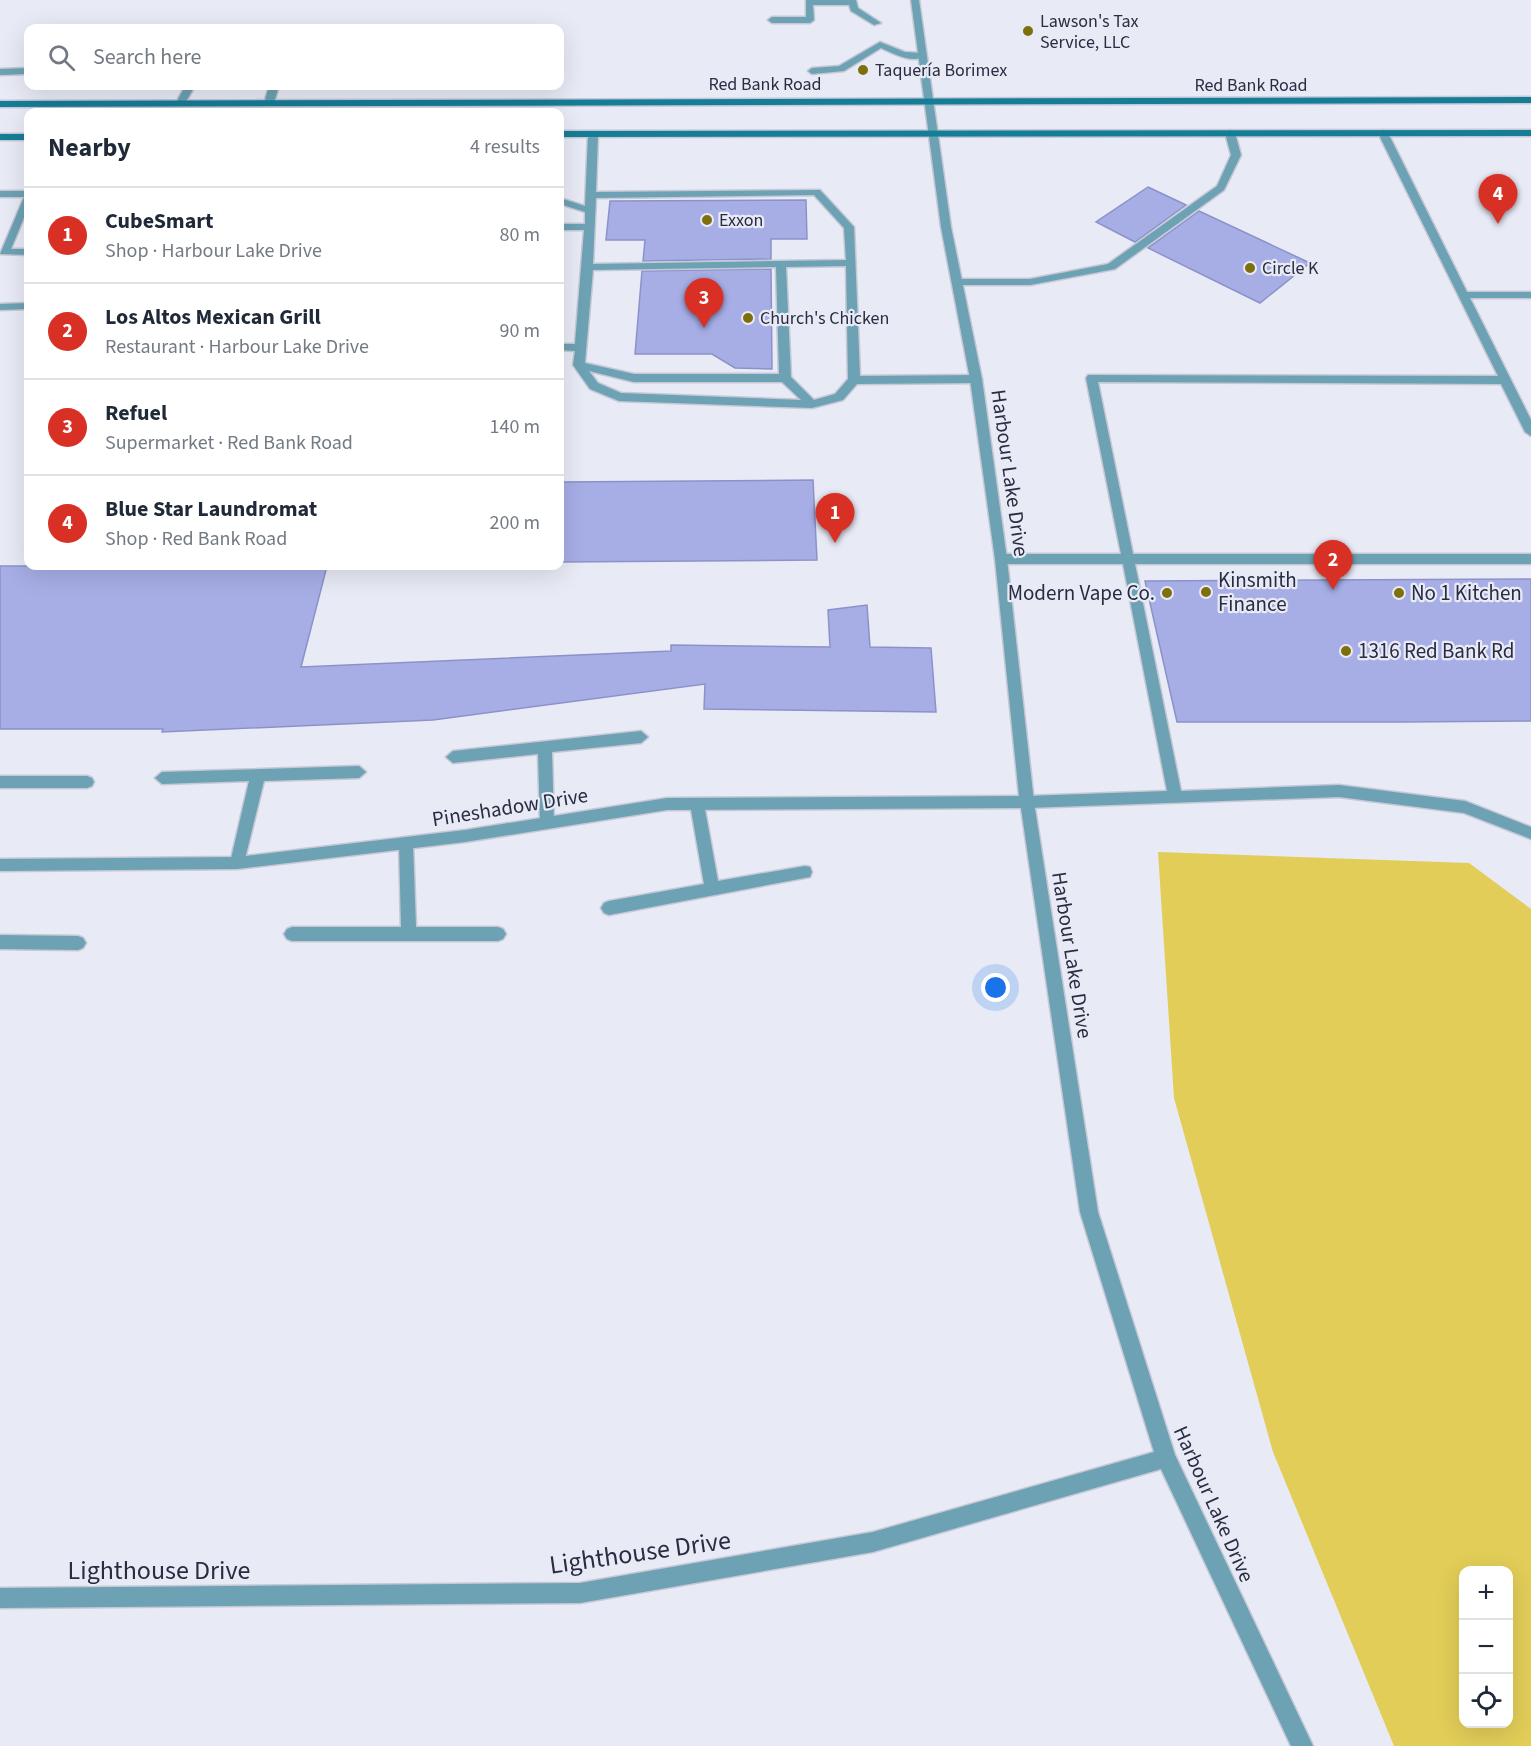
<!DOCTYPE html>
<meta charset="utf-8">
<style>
:root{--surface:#fff;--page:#f6f6f7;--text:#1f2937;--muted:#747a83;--line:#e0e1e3;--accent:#d93025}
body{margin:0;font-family:"Source Sans 3",sans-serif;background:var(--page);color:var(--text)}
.controls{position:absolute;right:18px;bottom:18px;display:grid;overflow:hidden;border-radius:12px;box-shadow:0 6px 24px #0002}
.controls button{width:54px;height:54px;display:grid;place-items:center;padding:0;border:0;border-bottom:2px solid var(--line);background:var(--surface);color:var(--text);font:30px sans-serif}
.you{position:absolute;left:996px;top:988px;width:21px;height:21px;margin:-15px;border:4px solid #fff;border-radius:50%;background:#1a73e8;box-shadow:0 0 0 9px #1a73e833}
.badge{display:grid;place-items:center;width:39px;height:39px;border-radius:50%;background:var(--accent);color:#fff;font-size:20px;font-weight:700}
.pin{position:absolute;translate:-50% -50px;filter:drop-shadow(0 2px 3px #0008)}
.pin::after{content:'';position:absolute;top:32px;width:21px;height:18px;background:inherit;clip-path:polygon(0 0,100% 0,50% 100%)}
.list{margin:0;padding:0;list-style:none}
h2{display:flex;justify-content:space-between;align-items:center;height:78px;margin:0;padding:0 24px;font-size:26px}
h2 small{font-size:20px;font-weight:400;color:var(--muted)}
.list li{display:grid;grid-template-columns:39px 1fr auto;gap:18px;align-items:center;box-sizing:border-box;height:96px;padding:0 24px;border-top:2px solid var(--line)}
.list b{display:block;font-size:22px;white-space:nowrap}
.list p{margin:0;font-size:20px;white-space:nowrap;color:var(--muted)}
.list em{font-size:20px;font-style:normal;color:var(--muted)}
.icon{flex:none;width:33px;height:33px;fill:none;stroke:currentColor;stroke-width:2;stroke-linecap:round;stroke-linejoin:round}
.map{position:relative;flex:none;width:1531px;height:1746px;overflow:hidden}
.search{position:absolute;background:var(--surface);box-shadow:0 6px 24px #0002;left:24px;top:24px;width:540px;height:66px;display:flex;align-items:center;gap:15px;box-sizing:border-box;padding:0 21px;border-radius:12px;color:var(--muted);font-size:22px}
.panel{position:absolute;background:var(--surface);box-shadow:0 6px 24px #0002;left:24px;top:108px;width:540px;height:462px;border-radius:12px}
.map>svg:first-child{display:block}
.green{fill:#e2cd58;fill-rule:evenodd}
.building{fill:#a7aee6;stroke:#8c92c8;stroke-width:1.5}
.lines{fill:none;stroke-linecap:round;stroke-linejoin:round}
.service-casing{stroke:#c6c8d6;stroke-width:3}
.minor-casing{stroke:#c6c8d6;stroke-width:3}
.secondary-casing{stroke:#c6c8d6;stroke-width:3}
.service{fill:#6ca2b3;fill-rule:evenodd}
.minor{fill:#6ca2b3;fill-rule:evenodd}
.secondary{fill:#157e97;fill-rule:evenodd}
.poi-dot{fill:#7e6f0d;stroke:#e8eaf6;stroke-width:2}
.labels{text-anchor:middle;stroke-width:4.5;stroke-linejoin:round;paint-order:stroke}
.far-poi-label{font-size:18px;fill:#2a2c42;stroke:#e8eaf6;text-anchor:start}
.far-street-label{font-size:18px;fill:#2a2c42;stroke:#e8eaf6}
.street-label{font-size:21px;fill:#2a2c42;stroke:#e8eaf6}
.poi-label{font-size:21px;fill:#2a2c42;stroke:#e8eaf6;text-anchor:start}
.near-street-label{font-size:26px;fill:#2a2c42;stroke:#e8eaf6}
</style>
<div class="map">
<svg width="1531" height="1746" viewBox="0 0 1531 1746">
<rect width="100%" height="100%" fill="#e8eaf6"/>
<path class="green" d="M1158,852L1469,863L1531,909V1746H1394L1273,1452L1174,1098ZM1464,1570H1508V1724H1464Z"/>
<g class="building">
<polygon points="1148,187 1186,205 1135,242 1096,222"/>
<polygon points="806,200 807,239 771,239 771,259 643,261 645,240 606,240 610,201"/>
<polygon points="1199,211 1310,263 1260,303 1148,248"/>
<polygon points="771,269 772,369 735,368 712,354 635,354 642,271"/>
<polygon points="813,480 817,560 560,562 560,482"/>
<polygon points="0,566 327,566 301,667 671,651 671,645 830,647 828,610 867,605 870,647 931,648 936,712 704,709 705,684 433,720 162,732 163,729 0,729"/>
<polygon points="1531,579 1531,721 1402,722 1177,722 1145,581"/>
</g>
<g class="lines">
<g class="service-casing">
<g id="service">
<polygon points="806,0 856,0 858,8 881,23 874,25 851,11 849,5 813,5 814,20 810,23 772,23 768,20 772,17 806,17"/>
<path d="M880,42L905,52L922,53L926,56C913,64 894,54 881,48L844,71L812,74L808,71L812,68L839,66Z"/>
<polygon points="28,68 28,74 0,75 0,69"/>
<polygon points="185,86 195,86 184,105 178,105 176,103"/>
<polygon points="269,86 279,86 274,103 269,106 264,103"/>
<polygon points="1230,130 1235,133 1241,155 1224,190 1115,269 1030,285 957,285 952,282 957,279 1030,279 1108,264 1217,186 1231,155 1225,133"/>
<polygon points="1383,130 1388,133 1467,292 1531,292 1531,298 1470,298 1531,420 1531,436 1525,432 1501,384 1098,382 1133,554 1531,554 1531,564 1135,564 1181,791 1339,785 1465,801 1531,827 1531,839 1464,813 1339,797 1027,808 1022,806 1020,802 1022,798 1027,796 1167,791 1123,564 1001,564 995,559 1001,554 1121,554 1086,378 1088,375 1498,376 1378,133"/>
<path d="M593,131L598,134L596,192L820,190L854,227L860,376L976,375L982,379L976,383L857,384L843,400L812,408L619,401L590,389L573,365L575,351L560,350V344H575L584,230H560V224H585V212L560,204V198L585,206L588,134ZM814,195L844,228L846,260L593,264L596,198ZM846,266L848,379L835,394L814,400L791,377L786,267ZM776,267L779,374H634L585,363L593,270ZM589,371L634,382H782L801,400L621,393L598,383Z"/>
<polygon points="0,191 28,191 28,208 11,249 28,249 28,255 0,254 24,197 0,197"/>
<polygon points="28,303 28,309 0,310 0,304"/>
<polygon points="641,731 648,737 641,743 552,752 554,823 552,827 542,827 540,823 538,754 453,763 446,757 453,751"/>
<polygon points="359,766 366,772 359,778 264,781 244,863 242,868 232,868 230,863 249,781 162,784 155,778 162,772"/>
<polygon points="0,776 87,776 92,778 94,782 92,786 87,788 0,788"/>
<polygon points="697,798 702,800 704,804 718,881 805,866 810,867 812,872 810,877 609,915 604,913 601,908 604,903 609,901 704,884 690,804 692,800"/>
<polygon points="406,837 411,839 413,843 416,927 498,927 503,929 506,934 503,939 498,941 292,941 287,939 284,934 287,929 292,927 401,927 399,843 401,839"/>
<polygon points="0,935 78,936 83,938 86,943 83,948 78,950 0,949"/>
</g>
</g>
<g class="minor-casing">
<polygon id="minor" points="911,0 919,0 951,227 982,379 1007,559 1034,802 1098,1212 1175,1455 1313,1746 1291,1746 1161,1469 873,1552 580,1603 0,1608 0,1588 580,1583 873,1532 1154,1452 1080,1212 1021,808 667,810 465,842 237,869 0,871 0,859 237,857 465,830 667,798 1019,796 995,559 970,379 941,227"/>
</g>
<g class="secondary-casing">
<g id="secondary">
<polygon points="1531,97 1531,103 0,107 0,101"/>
<polygon points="1531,130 1531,136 560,137 560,131"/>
<rect x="0" y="134" width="28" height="6"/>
</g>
</g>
<use href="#service" class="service"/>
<use href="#minor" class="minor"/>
<use href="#secondary" class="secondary"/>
</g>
<g class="poi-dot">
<circle cx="1028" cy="31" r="6"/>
<circle cx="863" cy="70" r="6"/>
<circle cx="707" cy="220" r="6"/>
<circle cx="1250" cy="268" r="6"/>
<circle cx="748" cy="318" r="6"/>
<circle cx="1206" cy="592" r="6"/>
<circle cx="1167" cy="593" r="6"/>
<circle cx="1399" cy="593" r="6"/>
<circle cx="1346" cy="651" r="6"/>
</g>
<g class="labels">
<g class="far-poi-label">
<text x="1040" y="27">Lawson's Tax<tspan x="1040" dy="21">Service, LLC</tspan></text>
<text x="875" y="76">Taquería Borimex</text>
<text x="719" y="226">Exxon</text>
<text x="1262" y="274">Circle K</text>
<text x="760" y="324">Church's Chicken</text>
</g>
<g class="far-street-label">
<text x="765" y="90">Red Bank Road</text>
<text x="1251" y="91">Red Bank Road</text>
</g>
<g class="street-label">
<text transform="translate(1010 473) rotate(82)" y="7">Harbour Lake Drive</text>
<text transform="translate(510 807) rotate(-9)" y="7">Pineshadow Drive</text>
<text transform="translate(1072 955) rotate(81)" y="7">Harbour Lake Drive</text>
<text transform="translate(1214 1504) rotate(66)" y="7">Harbour Lake Drive</text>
</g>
<g class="poi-label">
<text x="1218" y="587">Kinsmith<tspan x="1218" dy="24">Finance</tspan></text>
<text x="1155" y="600" text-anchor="end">Modern Vape Co.</text>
<text x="1411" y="600">No 1 Kitchen</text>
<text x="1358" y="658">1316 Red Bank Rd</text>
</g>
<g class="near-street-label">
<text transform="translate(640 1552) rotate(-8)" y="9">Lighthouse Drive</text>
<text x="159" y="1579">Lighthouse Drive</text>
</g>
</g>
</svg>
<div class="controls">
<button>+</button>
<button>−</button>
<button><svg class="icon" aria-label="locate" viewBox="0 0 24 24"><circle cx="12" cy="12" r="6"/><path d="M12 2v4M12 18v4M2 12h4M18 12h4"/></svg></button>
</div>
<div class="you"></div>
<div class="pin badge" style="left:835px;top:543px">1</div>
<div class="pin badge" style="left:1333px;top:590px">2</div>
<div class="pin badge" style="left:704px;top:328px">3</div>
<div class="pin badge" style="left:1498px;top:224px">4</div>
<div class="search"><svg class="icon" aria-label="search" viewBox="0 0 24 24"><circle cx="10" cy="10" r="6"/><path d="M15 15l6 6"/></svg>Search here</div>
<section class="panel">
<h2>Nearby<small>4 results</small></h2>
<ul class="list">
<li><span class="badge">1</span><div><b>CubeSmart</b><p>Shop · Harbour Lake Drive</p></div><em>80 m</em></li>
<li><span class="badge">2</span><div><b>Los Altos Mexican Grill</b><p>Restaurant · Harbour Lake Drive</p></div><em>90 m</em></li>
<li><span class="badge">3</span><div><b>Refuel</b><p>Supermarket · Red Bank Road</p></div><em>140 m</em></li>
<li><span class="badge">4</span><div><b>Blue Star Laundromat</b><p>Shop · Red Bank Road</p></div><em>200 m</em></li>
</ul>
</section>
</div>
